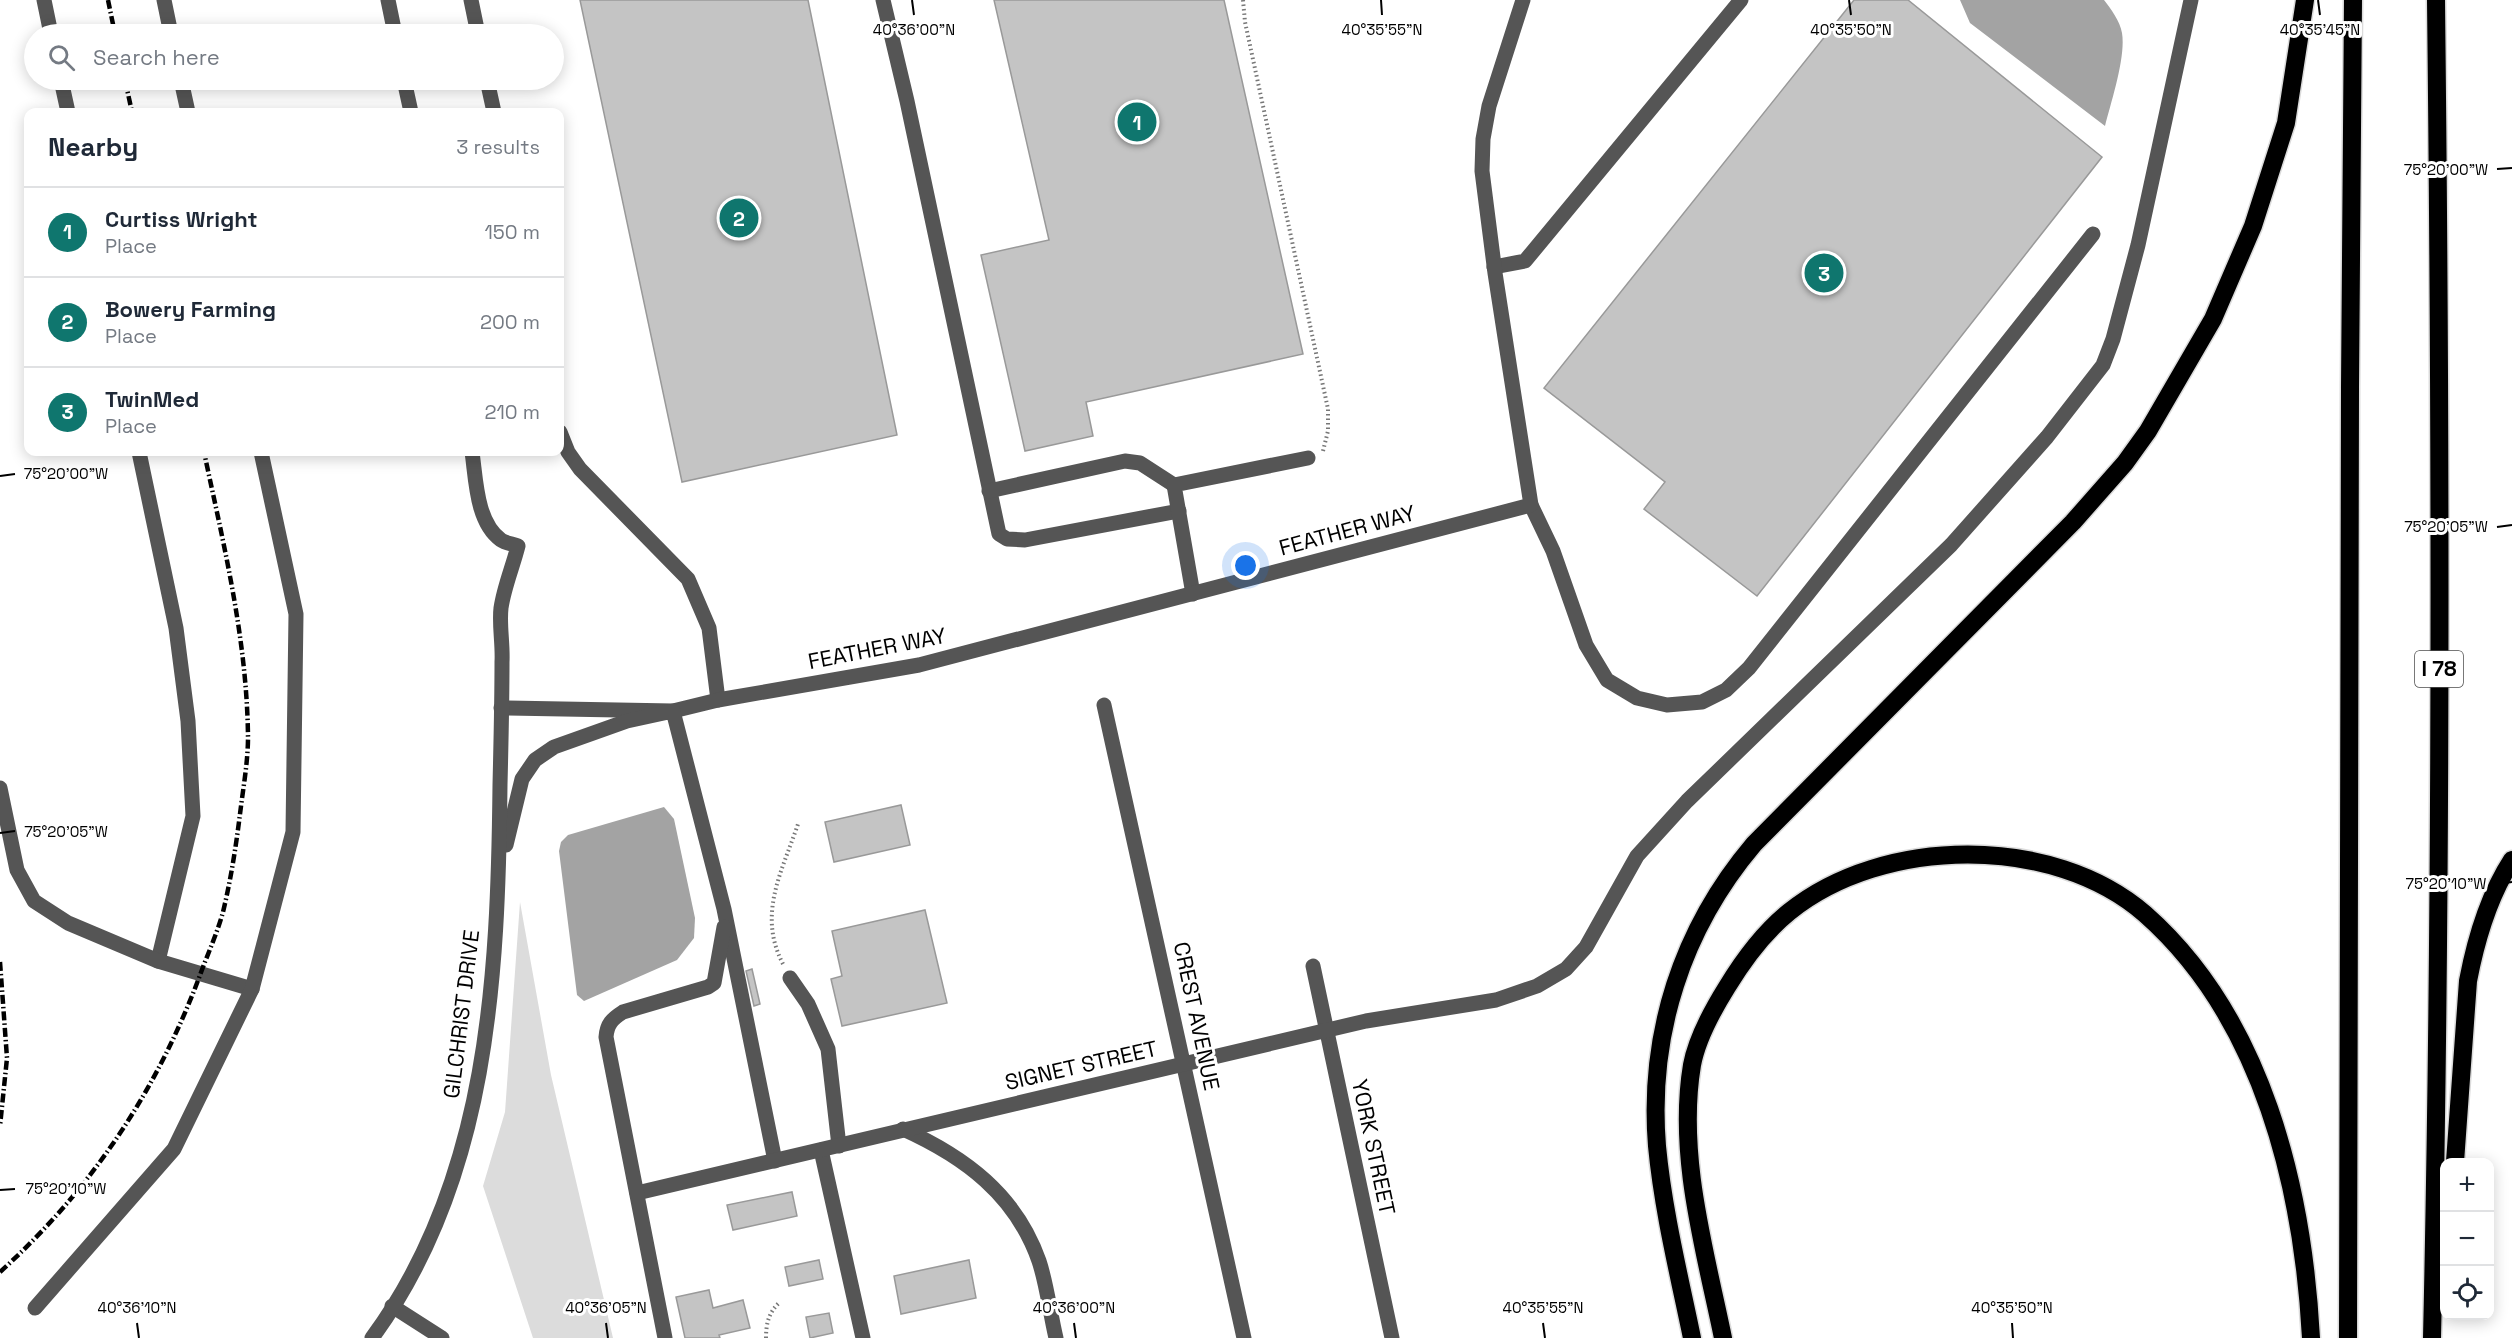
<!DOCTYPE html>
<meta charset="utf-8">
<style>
:root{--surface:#fff;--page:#f2f2f3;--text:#1f2937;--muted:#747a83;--line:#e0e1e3;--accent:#0f766e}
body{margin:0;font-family:"Space Grotesk",sans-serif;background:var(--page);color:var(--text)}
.controls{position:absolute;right:18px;bottom:18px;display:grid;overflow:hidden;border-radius:12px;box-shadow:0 3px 15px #0003}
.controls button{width:54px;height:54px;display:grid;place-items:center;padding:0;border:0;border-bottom:2px solid var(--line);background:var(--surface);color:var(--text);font:30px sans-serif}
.you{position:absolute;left:1246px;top:566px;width:21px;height:21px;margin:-15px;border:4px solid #fff;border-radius:50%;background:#1a73e8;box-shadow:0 0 0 9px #1a73e833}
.badge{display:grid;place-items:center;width:39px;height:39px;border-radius:50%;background:var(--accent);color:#fff;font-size:20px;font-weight:700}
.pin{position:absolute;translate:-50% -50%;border:3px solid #fff;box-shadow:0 2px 6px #0006}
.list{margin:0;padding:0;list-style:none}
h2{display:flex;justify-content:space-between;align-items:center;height:78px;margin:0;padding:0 24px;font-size:26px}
h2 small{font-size:20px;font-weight:400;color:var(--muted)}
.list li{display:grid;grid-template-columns:39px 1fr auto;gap:18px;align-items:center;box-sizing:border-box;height:90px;padding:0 24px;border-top:2px solid var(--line)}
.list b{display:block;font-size:22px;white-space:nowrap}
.list p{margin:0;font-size:20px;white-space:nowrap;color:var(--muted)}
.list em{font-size:20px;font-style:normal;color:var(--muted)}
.icon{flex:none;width:33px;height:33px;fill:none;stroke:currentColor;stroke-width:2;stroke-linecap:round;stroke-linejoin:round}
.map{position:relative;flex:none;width:2512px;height:1338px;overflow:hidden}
.search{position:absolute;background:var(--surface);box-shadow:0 3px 15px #0003;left:24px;top:24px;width:540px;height:66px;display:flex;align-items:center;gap:15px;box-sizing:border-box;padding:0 21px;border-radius:33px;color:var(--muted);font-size:22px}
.panel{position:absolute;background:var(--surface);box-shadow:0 3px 15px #0003;left:24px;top:108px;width:540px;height:348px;border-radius:12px}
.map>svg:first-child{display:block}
.green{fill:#dcdcdc}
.water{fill:#a3a3a3}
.building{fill:#c4c4c4;stroke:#999;stroke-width:1.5}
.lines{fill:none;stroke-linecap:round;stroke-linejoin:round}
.highway-casing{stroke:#dbdbdb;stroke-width:21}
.path{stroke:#777;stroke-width:4;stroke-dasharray:1.5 3;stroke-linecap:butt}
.minor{stroke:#555;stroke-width:15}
.highway{stroke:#000;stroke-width:18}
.rail{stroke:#000;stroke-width:4.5;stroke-dasharray:9 3 1.5 3;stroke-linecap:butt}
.ticks{fill:none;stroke:#000;stroke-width:2}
.labels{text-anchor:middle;stroke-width:6;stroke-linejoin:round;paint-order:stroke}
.shield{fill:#fff;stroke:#4c4c4c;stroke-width:1.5}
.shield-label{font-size:21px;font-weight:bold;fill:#000}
.street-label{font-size:22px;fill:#000;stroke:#fff}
.ticks-label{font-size:15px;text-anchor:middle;fill:#000;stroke:#fff;stroke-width:6;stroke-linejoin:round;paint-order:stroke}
</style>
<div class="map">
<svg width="2512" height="1338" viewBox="0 0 2512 1338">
<rect width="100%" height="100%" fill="#fff"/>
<polygon class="green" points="520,902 551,1075 613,1338 533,1338 483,1186 505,1112"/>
<g class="water">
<path d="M1960,0H2104C2111,9 2120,21 2122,33C2126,57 2111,102 2105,126L1970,23Z"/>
<polygon points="664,807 674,819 695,918 694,938 677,960 584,1001 577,995 559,851 561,842 568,835"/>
</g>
<g class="building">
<polygon points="580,0 808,0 897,435 682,482"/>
<polygon points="994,0 1224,0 1303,354 1086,402 1093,436 1025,451 981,255 1049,240"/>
<polygon points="1854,0 1908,0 2102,157 1757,596 1644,509 1665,482 1544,388"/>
<polygon points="901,805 910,845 834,862 825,822"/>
<polygon points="925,910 947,1003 842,1026 831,979 842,976 832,931"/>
<polygon points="752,969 760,1004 754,1006 746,971"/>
<polygon points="792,1192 797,1216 733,1230 727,1205"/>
<polygon points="819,1260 823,1279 789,1286 785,1267"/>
<polygon points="969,1260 976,1298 901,1314 894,1276"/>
<polygon points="709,1290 713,1308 743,1300 750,1328 719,1335 720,1338 685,1338 676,1297"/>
<polygon points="829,1313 833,1333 810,1338 806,1317"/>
</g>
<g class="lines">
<g class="highway-casing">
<g id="highway">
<path d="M2455,1162L2468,981C2476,939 2488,897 2512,860"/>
<path d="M1692,1338C1679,1275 1663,1210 1657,1146C1648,1034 1682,929 1754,844L2073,522L2125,463L2148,431L2213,319L2253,226L2286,123L2305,0"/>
<path d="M1723,1338C1705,1250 1677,1155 1692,1065C1697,1038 1712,1011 1727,987C1744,959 1763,933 1789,912C1883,836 2053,834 2145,914C2263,1018 2303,1188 2311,1338"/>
<polyline points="2348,1338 2350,388 2353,0"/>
<path d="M2432,1338C2442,892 2441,446 2436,0"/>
</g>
</g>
<g class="path">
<polyline points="1243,0 1245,22 1328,409 1328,431 1323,451"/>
<path d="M783,964C757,914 782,872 798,824"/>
<path d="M766,1338C766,1323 769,1312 780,1302"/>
</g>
<g class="minor">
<polyline points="44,0 51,34"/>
<polyline points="164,0 171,34"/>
<polyline points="388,0 395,34"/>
<polyline points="471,0 478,34"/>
<polyline points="883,0 907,101 999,534 1007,539 1025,540 1179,511"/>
<polyline points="61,80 68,112"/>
<polyline points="181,80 188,112"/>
<polyline points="404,80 411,112"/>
<polyline points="487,80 494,112"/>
<polyline points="1494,267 1525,261 1741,0"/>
<polyline points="560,432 568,452 580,469 688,579 709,628 718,700"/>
<polyline points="139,452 176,628 188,721 193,816 158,961"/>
<polyline points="989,491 1125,461 1140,463 1174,485"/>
<polyline points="1531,505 1553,551 1586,645 1607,680 1637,698 1667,705 1702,702 1726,690 1749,668 2093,234"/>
<polyline points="1193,594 1174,485 1308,458"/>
<polyline points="1104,705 1244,1338"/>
<polyline points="501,708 673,711 718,700 919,665 1531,505 1495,273 1482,171 1483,139 1489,106 1523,0"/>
<polyline points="0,788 17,870 34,901 68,923 158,961 252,989"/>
<polyline points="506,845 522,779 535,760 554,747 627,721 673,711 724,909 775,1161"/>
<polyline points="1313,966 1392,1338"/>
<polyline points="790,978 808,1004 828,1049 839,1146"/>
<path d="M903,1129C965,1157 1016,1195 1039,1261C1047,1285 1050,1313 1056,1338"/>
<polyline points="821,1150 863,1338"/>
<polyline points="637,1193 1366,1021 1496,1000 1537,986 1566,969 1586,947 1637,856 1687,801 1951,545 2047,437 2103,365 2113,339 2138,245 2191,0"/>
<polyline points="392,1306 442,1338"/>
<polyline points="35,1308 174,1149 252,989 293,832 296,614 261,452"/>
<path d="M372,1338C489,1179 498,975 500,785C501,744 502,703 502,662C503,644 499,625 501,608C504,587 513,566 518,546C513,544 505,543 501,540C476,522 476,479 472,452"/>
<path d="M665,1338L606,1037C607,1024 612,1019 623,1012L708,987L714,983L724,927"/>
</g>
<use href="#highway" class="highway"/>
<g class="rail">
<polyline points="108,0 115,34"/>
<polyline points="125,80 132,112"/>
<polyline points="0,962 7,1058 0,1126"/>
<path d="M0,1272C94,1187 160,1086 203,967C210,949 218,930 223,912C231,879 236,846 240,814C243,789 248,762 248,737C247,640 224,546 204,452"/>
</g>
</g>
<path class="ticks" d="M912,0L914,15M1381,0L1382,15M1849,0L1851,15M2318,0L2320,15M2497,169L2512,168M0,476L15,474M2497,527L2512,525M0,833L15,831M2497,884L2512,882M0,1190L15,1189M137,1323L139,1338M606,1323L608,1338M1074,1323L1076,1338M1543,1323L1545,1338M2012,1323L2013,1338"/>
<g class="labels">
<rect class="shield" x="2415" y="651" width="48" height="36" rx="4.5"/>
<g class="shield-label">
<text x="2439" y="676">I 78</text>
</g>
<g class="street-label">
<text transform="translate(1347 530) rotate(-15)" y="8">FEATHER WAY</text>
<text transform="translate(877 648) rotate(-11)" y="8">FEATHER WAY</text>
<text transform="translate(461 1014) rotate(-83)" y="8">GILCHRIST DRIVE</text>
<text transform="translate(1197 1016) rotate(78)" y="8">CREST AVENUE</text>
<text transform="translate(1081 1065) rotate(-13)" y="8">SIGNET STREET</text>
<text transform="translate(1374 1147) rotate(78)" y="8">YORK STREET</text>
</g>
</g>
<g class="ticks-label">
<text x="914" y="35">40°36'00"N</text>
<text x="1382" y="35">40°35'55"N</text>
<text x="1851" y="35">40°35'50"N</text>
<text x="2320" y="35">40°35'45"N</text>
<text x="2446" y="175">75°20'00"W</text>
<text x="66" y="479">75°20'00"W</text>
<text x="2446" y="532">75°20'05"W</text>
<text x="66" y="837">75°20'05"W</text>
<text x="2446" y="889">75°20'10"W</text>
<text x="66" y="1194">75°20'10"W</text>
<text x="137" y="1313">40°36'10"N</text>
<text x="606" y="1313">40°36'05"N</text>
<text x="1074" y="1313">40°36'00"N</text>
<text x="1543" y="1313">40°35'55"N</text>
<text x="2012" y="1313">40°35'50"N</text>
</g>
</svg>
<div class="controls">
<button>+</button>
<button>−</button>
<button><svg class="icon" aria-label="locate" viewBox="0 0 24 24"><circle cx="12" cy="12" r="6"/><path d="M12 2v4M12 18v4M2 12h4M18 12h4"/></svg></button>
</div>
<div class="you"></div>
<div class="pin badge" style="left:1137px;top:122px">1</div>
<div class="pin badge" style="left:739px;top:218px">2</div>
<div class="pin badge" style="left:1824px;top:273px">3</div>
<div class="search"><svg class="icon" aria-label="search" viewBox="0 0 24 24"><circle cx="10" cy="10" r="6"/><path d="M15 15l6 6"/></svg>Search here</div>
<section class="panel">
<h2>Nearby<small>3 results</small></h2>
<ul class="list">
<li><span class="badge">1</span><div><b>Curtiss Wright</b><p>Place</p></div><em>150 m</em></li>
<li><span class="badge">2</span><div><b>Bowery Farming</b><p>Place</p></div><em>200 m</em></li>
<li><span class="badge">3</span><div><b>TwinMed</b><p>Place</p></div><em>210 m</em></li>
</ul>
</section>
</div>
